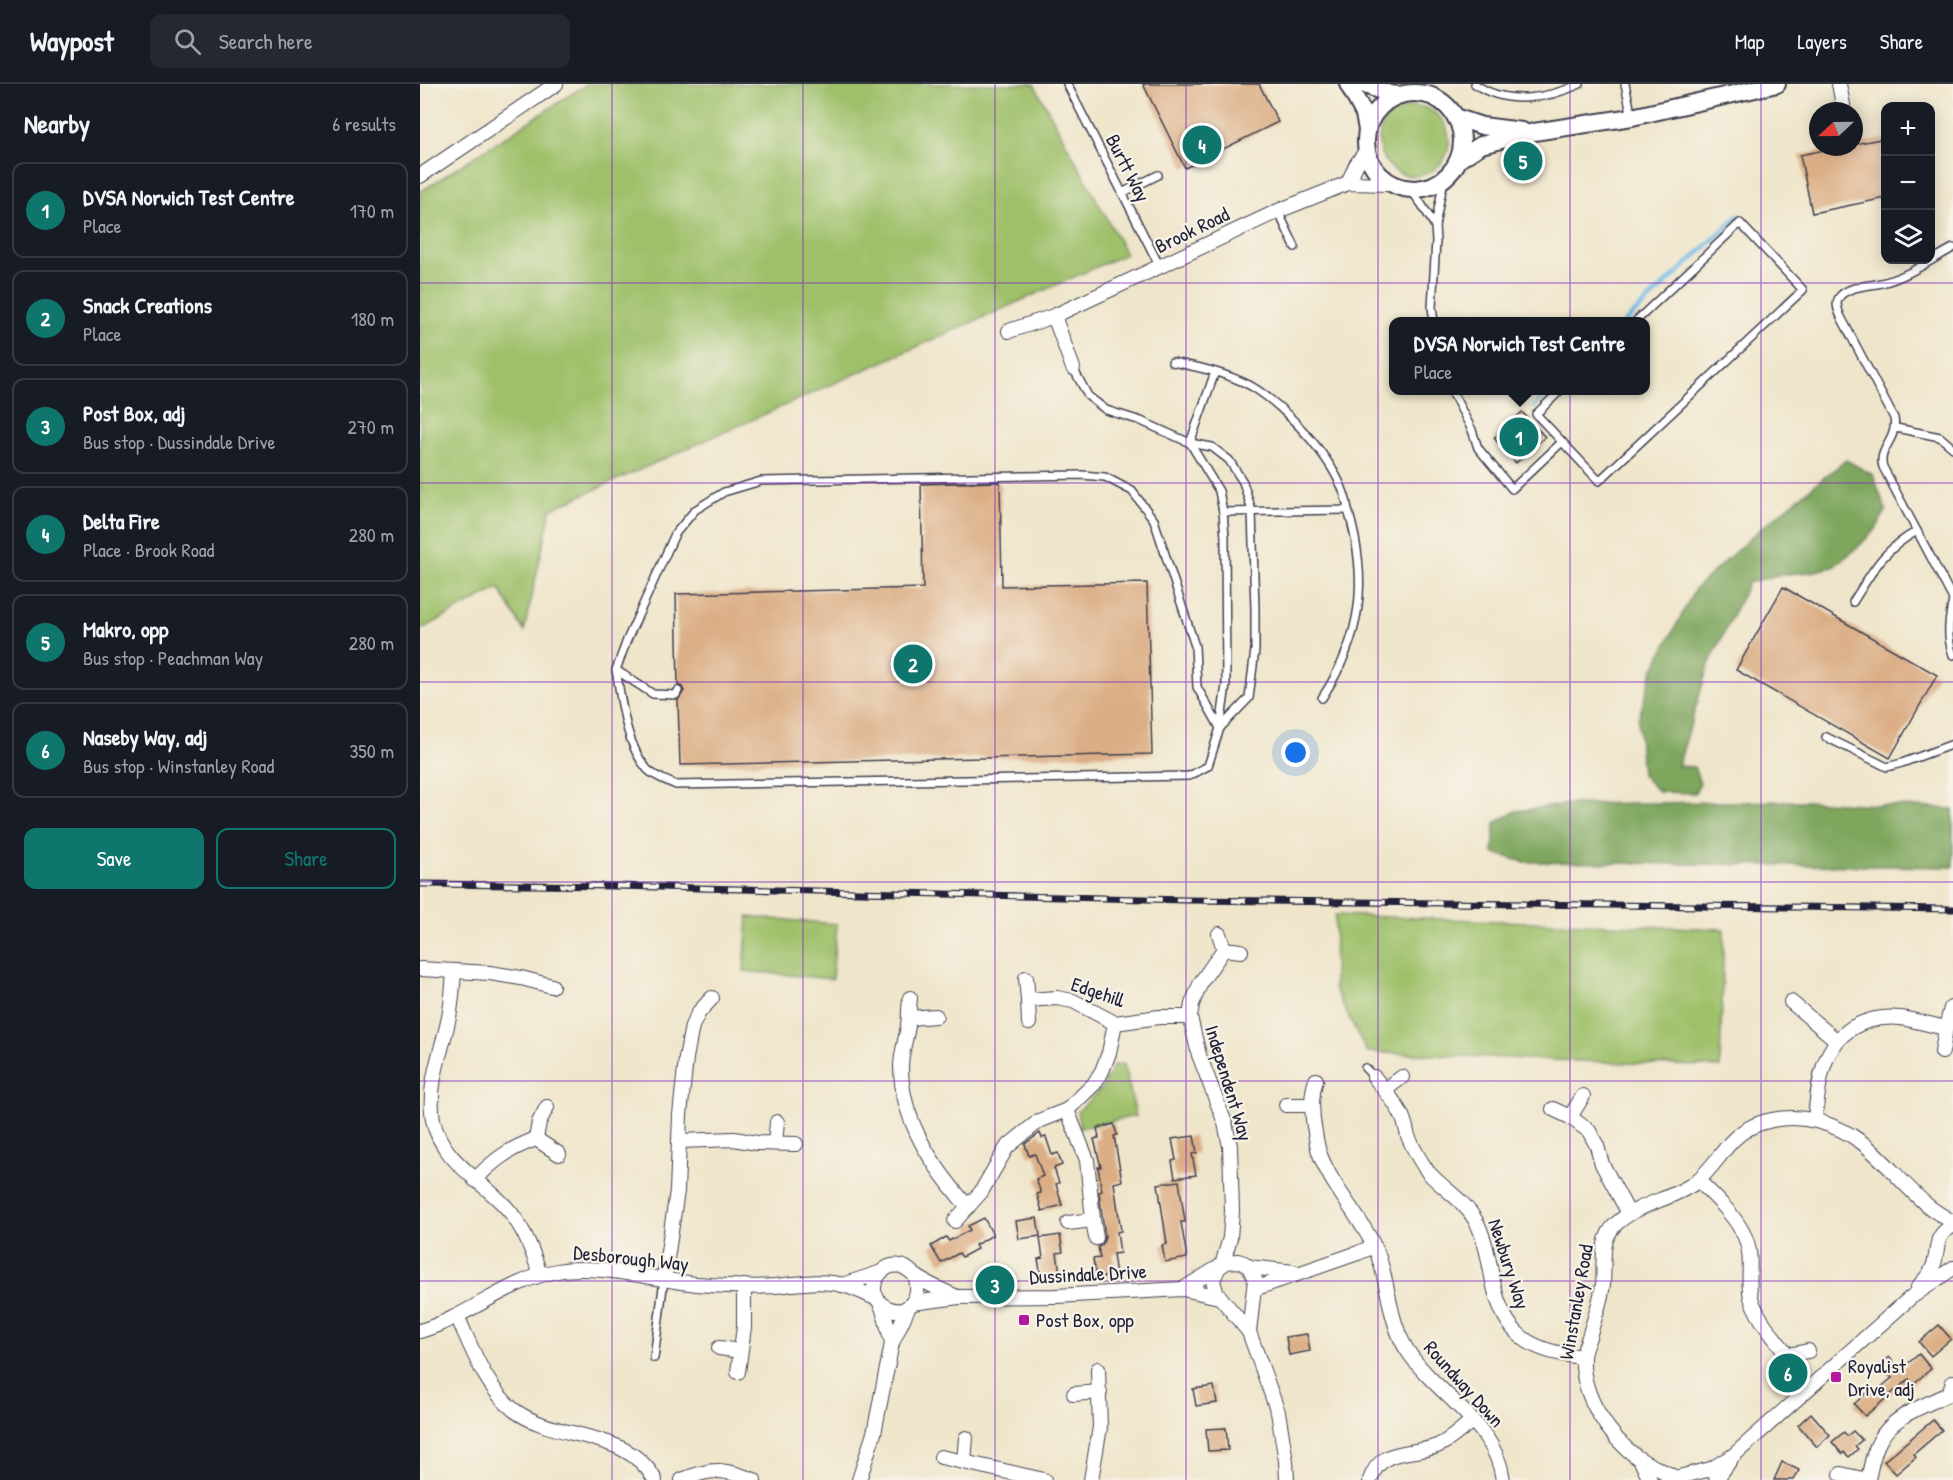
<!DOCTYPE html>
<meta charset="utf-8">
<style>
:root{--surface:#171b24;--page:#242831;--text:#f1f3f6;--muted:#9ea1a6;--line:#363941;--accent:#0f766e}
body{margin:0;font-family:"Patrick Hand",sans-serif;background:var(--page);color:var(--text)}
.controls{position:absolute;right:18px;top:18px;display:grid;overflow:hidden;border-radius:12px;box-shadow:0 3px 15px #0003}
.controls button{width:54px;height:54px;display:grid;place-items:center;padding:0;border:0;border-bottom:2px solid var(--line);background:var(--surface);color:var(--text);font:30px sans-serif}
.compass{position:absolute;left:1389px;top:18px;width:54px;height:54px;border-radius:50%;background:var(--surface);box-shadow:0 3px 15px #0003;rotate:248deg}
.you{position:absolute;left:876px;top:669px;width:21px;height:21px;margin:-15px;border:4px solid #fff;border-radius:50%;background:#1a73e8;box-shadow:0 0 0 9px #1a73e833}
.badge{display:grid;place-items:center;width:39px;height:39px;border-radius:50%;background:var(--accent);color:#fff;font-size:20px;font-weight:700}
.pin{position:absolute;translate:-50% -50%;border:3px solid #fff;box-shadow:0 2px 6px #0006}
.popup{position:absolute;left:969px;top:233px;width:261px;height:78px;box-sizing:border-box;display:grid;place-content:center;border-radius:12px;background:var(--surface);filter:drop-shadow(0 2px 4px #0005);font-size:20px;white-space:nowrap;color:var(--muted)}
.popup b{font-size:22px;color:var(--text)}
.popup::after{content:'';position:absolute;left:50%;top:100%;margin-left:-12px;border:12px solid transparent;border-top-color:var(--surface)}
.list{margin:0;padding:0;list-style:none}
h2{display:flex;justify-content:space-between;align-items:center;height:78px;margin:0;padding:0 24px;font-size:26px}
h2 small{font-size:20px;font-weight:400;color:var(--muted)}
.list li{display:grid;grid-template-columns:39px 1fr auto;gap:18px;align-items:center;box-sizing:border-box;height:96px;margin:0 12px 12px;padding:0 12px;border:2px solid var(--line);border-radius:12px}
.list b{display:block;font-size:22px;white-space:nowrap}
.list p{margin:0;font-size:20px;white-space:nowrap;color:var(--muted)}
.list em{font-size:20px;font-style:normal;color:var(--muted)}
.actions{display:flex;gap:12px;padding:18px 24px}
.actions a{flex:1;padding:14px 0;border:2px solid var(--accent);border-radius:12px;text-align:center;font-size:21px;color:var(--accent)}
.actions .main{background:var(--accent);color:#fff}
.icon{flex:none;width:33px;height:33px;fill:none;stroke:currentColor;stroke-width:2;stroke-linecap:round;stroke-linejoin:round}
.map{position:relative;flex:none;width:1533px;height:1396px;overflow:hidden}
header{display:flex;align-items:center;gap:36px;box-sizing:border-box;height:84px;padding:0 30px;background:var(--surface);border-bottom:2px solid var(--line)}
header strong{font-size:28px}
nav{display:flex;gap:33px;margin-inline-start:auto;font-size:21px}
.search{width:420px;height:54px;background:var(--page);display:flex;align-items:center;gap:15px;box-sizing:border-box;padding:0 21px;border-radius:12px;color:var(--muted);font-size:22px}
main{display:flex}
aside{flex:1;background:var(--surface)}
.map>svg:first-child{display:block}
.green{fill:#9ec069;stroke:#607152;stroke-width:1.5}
.forest{fill:#7ea65d;stroke:#50644c;stroke-width:1.5}
.lines{fill:none;stroke-linecap:round;stroke-linejoin:round}
.stream{stroke:#6ab9e4;stroke-width:4.5}
.building{fill:#dbae85}
.service-casing{stroke:#413f50;stroke-width:10}
.minor-casing{stroke:#413f50;stroke-width:16}
.tertiary-casing{stroke:#413f50;stroke-width:20}
.service{stroke:#fff;stroke-width:7}
.minor{stroke:#fff;stroke-width:14}
.tertiary{stroke:#fff;stroke-width:16}
.rail-casing{stroke:#22223b;stroke-width:7}
.rail{stroke:#f7f3e8;stroke-width:4.5;stroke-dasharray:14;stroke-linecap:butt}
.grid{fill:none;stroke:#7b2cbf;stroke-width:1.5;stroke-opacity:0.55}
.poi-dot{fill:#b5179e;stroke:#f7f3e8;stroke-width:2}
.labels{text-anchor:middle;stroke-width:4.5;stroke-linejoin:round;paint-order:stroke}
.street-label{font-size:20px;fill:#22223b;stroke:#f7f3e8}
.poi-label{font-size:20px;fill:#22223b;stroke:#f7f3e8;text-anchor:start}
</style>
<header>
<strong>Waypost</strong>
<div class="search"><svg class="icon" aria-label="search" viewBox="0 0 24 24"><circle cx="10" cy="10" r="6"/><path d="M15 15l6 6"/></svg>Search here</div>
<nav><a>Map</a><a>Layers</a><a>Share</a></nav>
</header>
<main>
<aside>
<h2>Nearby<small>6 results</small></h2>
<ul class="list">
<li><span class="badge">1</span><div><b>DVSA Norwich Test Centre</b><p>Place</p></div><em>170 m</em></li>
<li><span class="badge">2</span><div><b>Snack Creations</b><p>Place</p></div><em>180 m</em></li>
<li><span class="badge">3</span><div><b>Post Box, adj</b><p>Bus stop · Dussindale Drive</p></div><em>270 m</em></li>
<li><span class="badge">4</span><div><b>Delta Fire</b><p>Place · Brook Road</p></div><em>280 m</em></li>
<li><span class="badge">5</span><div><b>Makro, opp</b><p>Bus stop · Peachman Way</p></div><em>280 m</em></li>
<li><span class="badge">6</span><div><b>Naseby Way, adj</b><p>Bus stop · Winstanley Road</p></div><em>350 m</em></li>
</ul>
<div class="actions"><a class="main">Save</a><a>Share</a></div>
</aside>
<div class="map">
<svg width="1533" height="1396" viewBox="0 0 1533 1396">
<rect width="100%" height="100%" fill="#f7f3e8"/>
<filter id="ink" filterUnits="userSpaceOnUse"><feTurbulence type="fractalNoise" baseFrequency=".0167" numOctaves="2"/><feDisplacementMap in="SourceGraphic" scale="12" xChannelSelector="R" yChannelSelector="G"/><feConvolveMatrix kernelMatrix="1 2 1 2 8 2 1 2 1" color-interpolation-filters="sRGB"/></filter>
<filter id="wash" filterUnits="userSpaceOnUse"><feTurbulence type="fractalNoise" baseFrequency=".008" numOctaves="4" result="noise"/><feDisplacementMap in="SourceGraphic" scale="24" xChannelSelector="R" yChannelSelector="G"/><feGaussianBlur stdDeviation="1.35" result="paint"/><feColorMatrix in="noise" values="0 0 0 0 0 0 0 0 0 0 0 0 0 0 0 0 0 1.4 0 .05"/><feComposite in="paint" operator="in"/></filter>
<g filter="url(#wash)">
<rect width="100%" height="100%" fill="#efe5ca"/>
<g class="green">
<polygon points="167,0 614,0 706,170 131,425 104,547 79,504 0,546 0,108"/>
<circle cx="994" cy="57" r="35"/>
<polygon points="915,831 1304,845 1300,983 947,968 914,904"/>
<polygon points="328,833 417,840 412,895 324,887"/>
<polygon points="704,980 716,1032 660,1044 657,1028 681,1005 694,981"/>
</g>
<g class="forest">
<polygon points="1426,376 1453,391 1466,426 1456,445 1436,465 1413,483 1390,488 1357,491 1328,499 1288,583 1258,682 1274,683 1280,699 1275,709 1239,708 1222,691 1218,636 1232,588 1275,505 1339,446"/>
<polygon points="1385,717 1533,725 1533,783 1104,778 1073,769 1075,739 1096,727 1151,720"/>
</g>
<g class="lines">
<g class="stream">
<polyline points="1205,238 1318,132"/>
<polyline points="1114,323 1131,306"/>
</g>
</g>
<g id="blocks">
<g class="building">
<polygon points="723,0 839,0 858,38 765,84"/>
<polygon points="1466,54 1466,114 1392,129 1380,71 1419,63 1434,63 1434,60"/>
<polygon points="1102,328 1125,353 1096,379 1074,354"/>
<polygon points="580,398 582,502 727,499 732,670 260,681 258,616 264,607 262,603 258,601 256,510 503,504 501,400"/>
<polygon points="1363,503 1517,591 1470,674 1316,586"/>
<polygon points="694,1040 697,1051 694,1052 702,1097 694,1099 701,1147 697,1148 700,1169 693,1170 696,1191 676,1194 673,1175 680,1174 678,1163 682,1161 685,1153 679,1108 682,1107 678,1083 681,1083 674,1055 679,1054 677,1044"/>
<polygon points="620,1049 622,1054 626,1053 632,1071 638,1069 642,1081 634,1084 639,1099 636,1100 642,1121 622,1127 617,1110 621,1109 616,1095 623,1092 615,1070 609,1072 605,1060"/>
<polygon points="774,1052 777,1069 772,1070 776,1091 755,1094 752,1077 756,1076 752,1055"/>
<polygon points="759,1097 765,1138 761,1138 767,1174 745,1178 742,1161 747,1160 738,1100"/>
<polygon points="564,1134 573,1151 555,1161 557,1165 542,1173 539,1169 521,1179 511,1162 526,1153 529,1157 550,1146 548,1142"/>
<polygon points="617,1134 620,1152 599,1155 596,1137"/>
<polygon points="640,1151 643,1168 637,1169 640,1189 621,1192 618,1175 623,1174 620,1154"/>
<polygon points="1519,1241 1531,1255 1511,1272 1499,1258"/>
<polygon points="887,1250 890,1267 869,1271 866,1253"/>
<polygon points="1499,1270 1511,1285 1493,1300 1489,1295 1445,1332 1434,1320 1449,1307 1452,1311 1472,1294 1461,1281 1469,1273 1480,1286"/>
<polygon points="794,1302 797,1319 776,1322 773,1305"/>
<polygon points="1391,1329 1410,1351 1397,1363 1378,1341"/>
<polygon points="1513,1336 1522,1346 1494,1370 1496,1373 1476,1390 1464,1377"/>
<polygon points="806,1344 808,1366 788,1367 786,1345"/>
<polygon points="1433,1347 1442,1356 1435,1362 1438,1365 1429,1373 1424,1368 1422,1370 1412,1358 1424,1348 1427,1352"/>
<polygon points="1362,1378 1379,1386 1374,1396 1354,1396"/>
</g>
</g>
</g>
<g filter="url(#ink)">
<use href="#blocks" fill-opacity="0" stroke="#413f50" stroke-width="1.5"/>
<g class="lines">
<g class="service-casing">
<g id="service">
<polyline points="647,0 740,183"/>
<path d="M1055,0C1086,22 1127,15 1160,0"/>
<polyline points="1205,0 1212,33"/>
<polyline points="990,105 1002,121 1015,142"/>
<polyline points="702,109 738,91"/>
<polyline points="858,127 875,163"/>
<path d="M1533,164C1511,176 1485,194 1461,199C1448,202 1431,202 1421,211C1414,218 1418,226 1421,233L1474,334C1478,356 1457,365 1463,383L1533,515"/>
<polyline points="1014,238 1012,223 1016,157 1015,142 1024,95"/>
<path d="M752,278C778,283 807,289 831,302C867,323 923,383 928,426L803,428"/>
<polyline points="653,284 668,312 686,326 721,337 770,359 792,363 809,376 823,398 832,427 835,525 835,566 829,614 800,644"/>
<polyline points="1031,306 1052,346 1058,364 1092,405 1142,358"/>
<polyline points="1141,306 1116,330 1179,397 1383,206 1320,139 1215,238"/>
<polyline points="1476,344 1520,353 1533,364"/>
<path d="M1533,516C1529,535 1526,552 1533,571"/>
<path d="M1433,518C1454,485 1462,467 1497,447"/>
<path d="M196,586C202,618 205,659 227,685C233,692 247,697 256,701L769,692L788,682L800,644L806,601L805,453L803,428L799,407L770,359L795,288"/>
<polyline points="258,607 256,611 233,610 196,586 207,556 255,450 275,426 304,408 341,397 662,391 685,393 712,407 734,436 775,562 777,603 800,644"/>
<path d="M902,614C942,553 949,496 928,426"/>
<polyline points="1406,653 1467,683 1482,679 1533,660"/>
<polyline points="945,984 954,993"/>
<polyline points="234,1274 244,1195"/>
</g>
</g>
<g class="minor-casing">
<g id="minor">
<polyline points="1419,0 1423,21"/>
<polyline points="0,92 136,0"/>
<polyline points="928,99 936,81 946,67"/>
<polyline points="634,232 653,284"/>
<polyline points="589,247 634,232 858,127 928,99 971,100"/>
<polyline points="799,850 804,865 781,898 772,920 770,933 779,971 805,1039 810,1062 812,1127 810,1154 802,1181"/>
<polyline points="804,865 821,867"/>
<polyline points="0,885 70,889 101,894 132,902"/>
<path d="M34,887C33,902 32,918 29,933C22,968 7,999 13,1036C21,1076 60,1095 85,1122C103,1141 113,1167 120,1191"/>
<polyline points="606,894 608,916"/>
<path d="M490,914C489,923 489,933 488,942C486,955 481,969 481,983C481,1037 514,1084 548,1123"/>
<polyline points="1371,918 1416,956"/>
<polyline points="489,934 516,932"/>
<polyline points="609,939 608,916 637,914 653,917 695,939 739,933 770,933"/>
<polyline points="1526,944 1531,924"/>
<path d="M954,993C964,1005 974,1016 981,1030C985,1037 986,1044 988,1052C993,1064 1000,1077 1008,1088C1023,1105 1044,1116 1056,1137C1066,1156 1069,1178 1073,1198C1084,1252 1111,1268 1163,1273"/>
<path d="M896,996C891,1010 892,1022 893,1036C895,1047 896,1058 899,1068C912,1105 943,1134 958,1171C969,1201 969,1238 987,1266C1016,1311 1076,1339 1083,1396"/>
<polyline points="965,1006 982,993"/>
<polyline points="866,1021 892,1021"/>
<polyline points="1133,1025 1150,1033 1169,1047 1177,1062 1182,1080 1209,1130"/>
<polyline points="647,1026 667,1076 673,1136 676,1154"/>
<polyline points="1150,1033 1163,1012"/>
<path d="M1395,1036C1398,997 1403,950 1448,937C1458,934 1469,933 1480,934C1495,936 1511,941 1526,944L1522,968"/>
<polyline points="116,1055 119,1038 127,1023"/>
<polyline points="260,1057 314,1055 337,1059 376,1060"/>
<polyline points="355,1059 357,1038"/>
<path d="M55,1096C73,1076 91,1064 116,1055L139,1070"/>
<path d="M1278,1096C1295,1113 1315,1131 1325,1153C1333,1171 1328,1189 1330,1208C1332,1228 1355,1255 1368,1271L1355,1289"/>
<polyline points="535,1137 561,1108 587,1063 619,1037 647,1026 674,1000 682,987 689,969 695,939"/>
<polyline points="648,1139 673,1136"/>
<polyline points="829,1183 874,1188"/>
<polyline points="798,1185 793,1196 796,1208 829,1248 858,1328 866,1377 867,1396"/>
<polyline points="244,1195 257,1107 260,1031 266,974 272,942 279,928 292,914"/>
<polyline points="422,1201 459,1189"/>
<path d="M1498,1203C1503,1197 1511,1190 1513,1183C1520,1165 1512,1152 1533,1142"/>
<polyline points="763,1205 807,1178 818,1177 824,1179 829,1183 835,1195 829,1248"/>
<polyline points="834,1205 938,1169 954,1162"/>
<polyline points="492,1219 539,1213 636,1212 763,1205 799,1213"/>
<path d="M461,1220C484,1237 504,1216 495,1192"/>
<path d="M37,1232C52,1264 65,1303 94,1326C137,1358 207,1344 235,1396"/>
<path d="M0,1247C48,1233 88,1196 137,1187C177,1179 236,1196 277,1200C302,1202 330,1204 355,1202C377,1200 401,1195 423,1201C435,1204 446,1210 457,1215"/>
<path d="M472,1259C469,1247 466,1235 462,1223C460,1217 455,1213 454,1207C453,1192 466,1179 481,1182C488,1184 490,1188 496,1192C508,1201 524,1207 537,1213"/>
<polyline points="299,1264 320,1267"/>
<polyline points="1368,1271 1388,1267"/>
<polyline points="318,1288 324,1243 324,1202"/>
<polyline points="654,1310 680,1308"/>
<polyline points="521,1373 624,1396"/>
<polyline points="1220,1375 1230,1396"/>
<polyline points="544,1377 546,1354"/>
<polyline points="1421,1390 1447,1396"/>
<path d="M1254,1393C1243,1386 1229,1382 1218,1374C1189,1353 1161,1311 1163,1274C1163,1267 1167,1259 1169,1253C1174,1235 1181,1218 1183,1200C1185,1180 1179,1155 1196,1140C1218,1119 1252,1116 1276,1098C1290,1087 1300,1070 1312,1057C1333,1035 1368,1030 1396,1037C1450,1050 1468,1088 1507,1121C1514,1127 1524,1133 1533,1138"/>
<path d="M262,1396C293,1383 304,1385 334,1396"/>
<polyline points="439,1396 454,1349 472,1259 489,1222"/>
<polyline points="671,1396 680,1343 678,1285"/>
<path d="M950,1396C961,1362 991,1372 1017,1362C1030,1357 1041,1345 1052,1337"/>
<polyline points="1247,1396 1291,1385 1314,1371 1490,1214 1533,1184"/>
<polyline points="1296,1396 1311,1375"/>
<path d="M1448,1396C1451,1382 1453,1368 1460,1356C1473,1331 1506,1321 1529,1310L1533,1298"/>
</g>
</g>
<g class="tertiary-casing">
<g id="tertiary">
<polyline points="928,0 944,30 947,46"/>
<polyline points="942,0 970,10 979,11"/>
<circle cx="994" cy="57" r="48"/>
<polyline points="1038,34 1062,42 1102,47"/>
<polyline points="1038,76 1061,61 1114,48 1212,33 1357,0"/>
</g>
</g>
<use href="#service" class="service"/>
<use href="#minor" class="minor"/>
<use href="#tertiary" class="tertiary"/>
<g class="rail-casing">
<polyline id="rail" points="0,800 195,802 766,816 1533,825"/>
</g>
<use href="#rail" class="rail"/>
</g>
</g>
<path class="grid" d="M192,0V1396M383,0V1396M575,0V1396M766,0V1396M958,0V1396M1150,0V1396M1341,0V1396M0,199H1533M0,399H1533M0,598H1533M0,798H1533M0,997H1533M0,1197H1533"/>
<g class="poi-dot">
<rect x="598" y="1230" width="12" height="12" rx="3"/>
<rect x="1410" y="1287" width="12" height="12" rx="3"/>
</g>
<g class="labels">
<g class="street-label">
<text transform="translate(708 84) rotate(63)" y="7">Burtt Way</text>
<text transform="translate(772 146) rotate(-26)" y="7">Brook Road</text>
<text transform="translate(678 908) rotate(19)" y="7">Edgehill</text>
<text transform="translate(809 999) rotate(73)" y="7">Independent Way</text>
<text transform="translate(211 1174) rotate(6)" y="7">Desborough Way</text>
<text transform="translate(1089 1180) rotate(72)" y="7">Newbury Way</text>
<text transform="translate(668 1190) rotate(-3)" y="7">Dussindale Drive</text>
<text transform="translate(1156 1218) rotate(-80)" y="7">Winstanley Road</text>
<text transform="translate(1044 1300) rotate(48)" y="7">Roundway Down</text>
</g>
<g class="poi-label">
<text x="616" y="1243">Post Box, opp</text>
<text x="1428" y="1289">Royalist<tspan x="1428" dy="23">Drive, adj</tspan></text>
</g>
</g>
</svg>
<div class="controls">
<button>+</button>
<button>−</button>
<button><svg class="icon" aria-label="layers" viewBox="0 0 24 24"><path d="M12 4l9 5-9 5-9-5zM3 14l9 5 9-5"/></svg></button>
</div>
<svg class="compass" viewBox="-18 -18 36 36"><path d="M0-13l5 13h-10z" fill="#e53935"/><path d="M0 13l5-13h-10z" fill="#9ea1a6"/></svg>
<div class="you"></div>
<div class="pin badge" style="left:1099px;top:353px">1</div>
<div class="popup"><b>DVSA Norwich Test Centre</b>Place</div>
<div class="pin badge" style="left:493px;top:580px">2</div>
<div class="pin badge" style="left:575px;top:1201px">3</div>
<div class="pin badge" style="left:782px;top:61px">4</div>
<div class="pin badge" style="left:1103px;top:77px">5</div>
<div class="pin badge" style="left:1368px;top:1289px">6</div>
</div>
</main>
